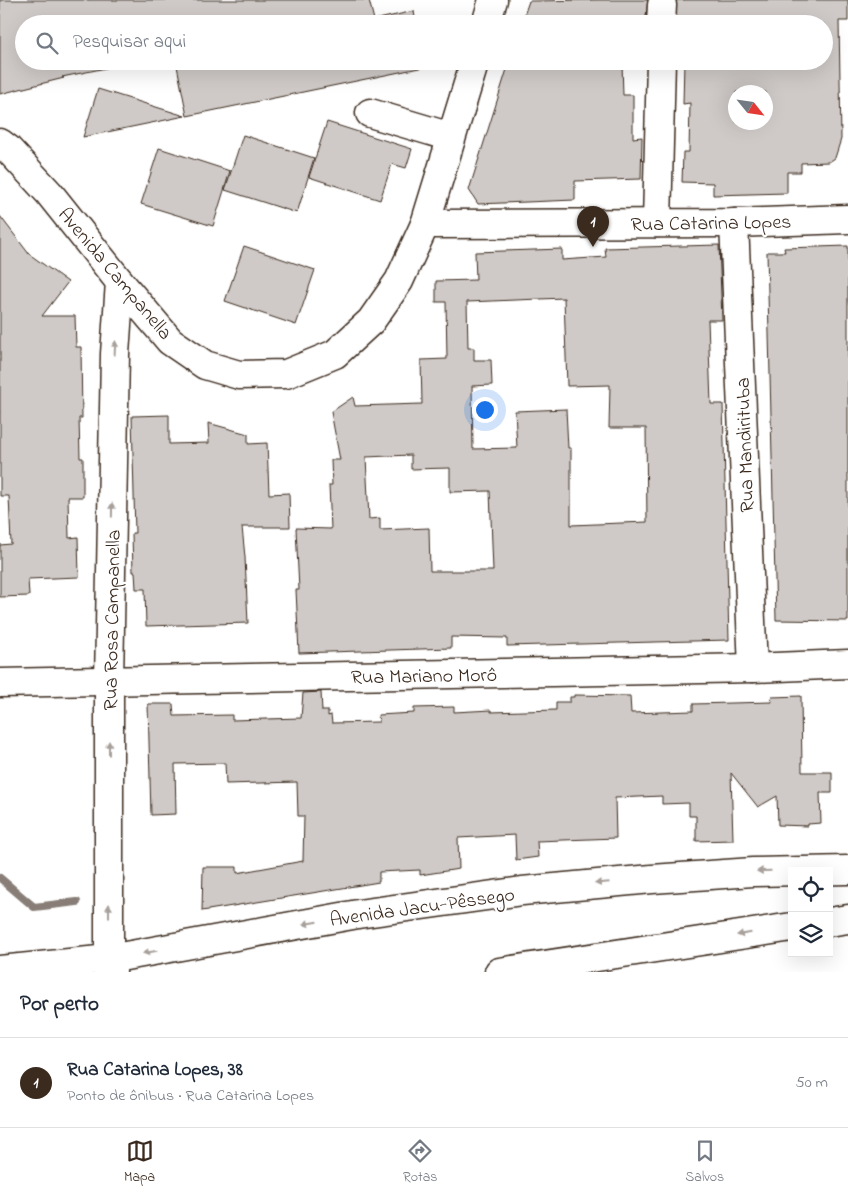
<!DOCTYPE html>
<html lang="pt">
<meta charset="utf-8">
<style>
:root{--surface:#fff;--page:#f2f2f3;--text:#1f2937;--muted:#747a83;--line:#e0e1e3;--accent:#3b2a1e}
body{margin:0;font-family:"Indie Flower",sans-serif;background:var(--page);color:var(--text)}
.controls{position:absolute;right:15px;bottom:15px;display:grid;overflow:hidden;border-radius:0px;box-shadow:0 5px 20px #0002}
.controls button{width:45px;height:45px;display:grid;place-items:center;padding:0;border:0;border-bottom:1px solid var(--line);background:var(--surface);color:var(--text);font:25px sans-serif}
.compass{position:absolute;left:728px;top:85px;width:45px;height:45px;border-radius:50%;background:var(--surface);box-shadow:0 5px 20px #0002;rotate:120deg}
.you{position:absolute;left:484px;top:409px;width:18px;height:18px;margin:-12px;border:4px solid #fff;border-radius:50%;background:#1a73e8;box-shadow:0 0 0 8px #1a73e833}
.badge{display:grid;place-items:center;width:32px;height:32px;border-radius:50%;background:var(--accent);color:#fff;font-size:16px;font-weight:700}
.pin{position:absolute;translate:-50% -41px;filter:drop-shadow(0 1px 2px #0008)}
.pin::after{content:'';position:absolute;top:26px;width:18px;height:15px;background:inherit;clip-path:polygon(0 0,100% 0,50% 100%)}
.list{margin:0;padding:0;list-style:none}
h2{display:flex;justify-content:space-between;align-items:center;height:65px;margin:0;padding:0 20px;font-size:21px}
h2 small{font-size:16px;font-weight:400;color:var(--muted)}
.list li{display:grid;grid-template-columns:32px 1fr auto;gap:15px;align-items:center;box-sizing:border-box;height:90px;padding:0 20px;border-top:1px solid var(--line)}
.list b{display:block;font-size:19px;white-space:nowrap}
.list p{margin:0;font-size:16px;white-space:nowrap;color:var(--muted)}
.list em{font-size:16px;font-style:normal;color:var(--muted)}
.icon{flex:none;width:28px;height:28px;fill:none;stroke:currentColor;stroke-width:2;stroke-linecap:round;stroke-linejoin:round}
.map{position:relative;flex:none;width:848px;height:972px;overflow:hidden}
.search{position:absolute;background:var(--surface);box-shadow:0 5px 20px #0002;left:15px;right:15px;top:15px;height:55px;display:flex;align-items:center;gap:12px;box-sizing:border-box;padding:0 18px;border-radius:28px;color:var(--muted);font-size:19px}
.sheet{height:155px;background:var(--surface)}
nav{display:flex;justify-content:space-around;align-items:center;box-sizing:border-box;height:70px;border-top:1px solid var(--line);background:var(--surface);font-size:14px;color:var(--muted)}
nav a{display:grid;justify-items:center;gap:2px}
nav .on{color:var(--accent)}
.map>svg:first-child{display:block}
.lines{fill:none;stroke-linecap:round;stroke-linejoin:round}
.stream{stroke:#887e77;stroke-width:8}
.building{fill:#cfcac7;stroke:#3b2a1e;fill-rule:evenodd}
.minor-casing{stroke:#3b2a1e;stroke-width:31}
.major-casing{stroke:#3b2a1e;stroke-width:31}
.highway-casing{stroke:#3b2a1e;stroke-width:31}
.minor{stroke:#fff;stroke-width:28}
.major{stroke:#fff;stroke-width:28}
.highway{stroke:#fff;stroke-width:28}
.oneway{fill:#a79f9a}
.labels{text-anchor:middle;stroke-width:4.5;stroke-linejoin:round;paint-order:stroke}
.street-label{font-size:20px;fill:#3b2a1e;stroke:#fff}
</style>
<div class="map">
<svg width="848" height="972" viewBox="0 0 848 972">
<rect width="100%" height="100%" fill="#fff"/>
<filter id="ink" filterUnits="userSpaceOnUse"><feTurbulence type="fractalNoise" baseFrequency=".02" numOctaves="2"/><feDisplacementMap in="SourceGraphic" scale="10" xChannelSelector="R" yChannelSelector="G"/><feConvolveMatrix kernelMatrix="1 2 1 2 8 2 1 2 1" color-interpolation-filters="sRGB"/></filter>
<g filter="url(#ink)">
<g class="lines">
<polyline class="stream" points="0,878 34,907 77,902"/>
</g>
<g class="building">
<polygon points="0,0 369,0 374,20 414,11 416,24 24,24 24,61 140,61 62,77 64,78 0,94"/>
<polygon points="598,0 648,0 645,24 545,24 545,22 522,21 529,1"/>
<path d="M676,0H848V21H839L841,139L835,158L829,162L801,163V172H787V193L713,195V183L682,182L683,152H689L690,103L683,104L684,62L824,61V24H677ZM736,92H766V122H736Z"/>
<polygon points="176,61 423,61 424,67 187,116"/>
<polygon points="622,63 623,95 633,95 633,138 642,137 641,179 575,181 575,200 478,204 469,190 508,66"/>
<polygon points="98,89 185,116 83,137"/>
<polygon points="327,122 412,149 406,168 392,164 380,200 309,177"/>
<polygon points="243,135 314,158 297,213 225,190"/>
<polygon points="159,148 230,171 213,226 141,204"/>
<polygon points="0,216 29,254 68,282 42,316 75,316 76,347 81,347 82,418 79,418 80,458 83,458 83,497 68,497 69,538 78,537 79,577 28,579 29,596 0,597 0,545 11,544 9,496 0,496"/>
<path d="M719,245L722,320H708L711,404H723L729,640L507,646V638L451,637V648L299,653L296,590H299L296,528L331,529L329,485H332L331,460H340L331,412L353,397L355,406L422,404L421,360L447,359L446,302H436V281L476,280L475,252L562,249V260L606,257L605,248ZM564,298L567,386L610,385L609,428H646L647,522L571,525V448H568L566,409L515,411L517,448L473,449L472,386L492,385L491,360H474V348H468L467,302ZM411,455V469L450,468V492L490,491L493,571H430L429,528L380,530V518L369,519L366,457Z"/>
<polygon points="244,246 315,270 296,325 225,301"/>
<polygon points="848,246 848,621 776,620 767,252 785,252 784,248"/>
<polygon points="169,415 169,444 209,443 208,423 248,434 248,444 267,443 269,494 289,493 290,527 242,527 245,557 248,623 146,626 145,589 136,589 135,572 133,572 132,533 135,533 132,416"/>
<polygon points="321,692 322,711 328,711 328,716 331,715 332,723 379,722 378,715 414,713 414,708 454,707 454,712 491,710 491,712 556,710 556,702 570,702 570,697 574,697 574,695 630,696 631,713 693,711 693,704 772,702 771,697 801,696 802,772 832,772 832,793 820,793 821,823 808,824 808,826 778,825 777,796 758,807 731,773 733,840 696,841 696,816 689,816 689,803 662,804 662,796 615,798 616,838 537,841 538,857 516,860 515,835 458,838 459,869 420,875 420,870 379,872 379,882 202,911 203,867 237,867 237,873 303,861 304,816 298,816 297,782 226,784 225,763 175,764 176,814 151,815 148,704 173,704 174,716 232,715 232,720 301,718 303,693"/>
</g>
<g class="lines">
<g class="minor-casing">
<g id="minor">
<polyline points="661,24 662,5"/>
<polyline points="370,113 451,137"/>
<polyline points="657,223 661,61"/>
<polyline points="734,223 753,668"/>
<polyline points="425,224 734,223 848,219"/>
<polyline points="0,683 753,668 848,664"/>
<polyline points="0,970 109,959 358,914 522,891 652,879 753,872 848,870"/>
<polyline points="112,972 109,959 109,681 115,354 120,282"/>
</g>
</g>
<g class="major-casing">
<g id="major">
<polyline points="486,24 493,0"/>
<polyline points="0,143 8,149 49,193 120,282 170,341 205,365 239,375 286,374 335,354 371,321 399,281 425,224 475,61"/>
</g>
</g>
<g class="highway-casing">
<g id="highway">
<polyline points="829,922 848,919"/>
<polyline points="499,972 792,927"/>
</g>
</g>
<use href="#minor" class="minor"/>
<use href="#major" class="major"/>
<use href="#highway" class="highway"/>
</g>
<defs><path id="oneway-solid" d="M-6-.8H1V-3.2L6.5 0L1 3.2V.8H-6Z" transform="scale(1.25)"/></defs>
<g class="oneway">
<use href="#oneway-solid" transform="translate(115 348) rotate(-86)"/>
<use href="#oneway-solid" transform="translate(112 510) rotate(-89)"/>
<use href="#oneway-solid" transform="translate(109 748) rotate(-90)"/>
<use href="#oneway-solid" transform="translate(764 871) rotate(178)"/>
<use href="#oneway-solid" transform="translate(602 883) rotate(175)"/>
<use href="#oneway-solid" transform="translate(109 911) rotate(-90)"/>
<use href="#oneway-solid" transform="translate(310 923) rotate(170)"/>
<use href="#oneway-solid" transform="translate(744 934) rotate(171)"/>
<use href="#oneway-solid" transform="translate(150 952) rotate(170)"/>
</g>
</g>
<g class="labels">
<g class="street-label">
<text transform="translate(711 222) rotate(-1)" y="7">Rua Catarina Lopes</text>
<text transform="translate(116 273) rotate(50)" y="7">Avenida Campanella</text>
<text transform="translate(744 445) rotate(-92)" y="7">Rua Mandirituba</text>
<text transform="translate(111 620) rotate(-89)" y="7">Rua Rosa Campanella</text>
<text transform="translate(424 675) rotate(-1)" y="7">Rua Mariano Morô</text>
<text transform="translate(422 906) rotate(-8)" y="7">Avenida Jacu-Pêssego</text>
</g>
</g>
</svg>
<div class="controls">
<button><svg class="icon" aria-label="locate" viewBox="0 0 24 24"><circle cx="12" cy="12" r="6"/><path d="M12 2v4M12 18v4M2 12h4M18 12h4"/></svg></button>
<button><svg class="icon" aria-label="layers" viewBox="0 0 24 24"><path d="M12 4l9 5-9 5-9-5zM3 14l9 5 9-5"/></svg></button>
</div>
<svg class="compass" viewBox="-18 -18 36 36"><path d="M0-13l5 13h-10z" fill="#e53935"/><path d="M0 13l5-13h-10z" fill="#747a83"/></svg>
<div class="you"></div>
<div class="pin badge" style="left:593px;top:247px">1</div>
<div class="search"><svg class="icon" aria-label="search" viewBox="0 0 24 24"><circle cx="10" cy="10" r="6"/><path d="M15 15l6 6"/></svg>Pesquisar aqui</div>
</div>
<section class="sheet">
<h2>Por perto<small></small></h2>
<ul class="list">
<li><span class="badge">1</span><div><b>Rua Catarina Lopes, 38</b><p>Ponto de ônibus · Rua Catarina Lopes</p></div><em>50 m</em></li>
</ul>
</section>
<nav>
<a class="on"><svg class="icon" aria-label="map" viewBox="0 0 24 24"><path d="M3 6l6-2 6 2 6-2v14l-6 2-6-2-6 2zM9 4v14M15 6v14"/></svg>Mapa</a>
<a><svg class="icon" aria-label="directions" viewBox="0 0 24 24"><path d="M12 3l9 9-9 9-9-9zM9 14v-3h6M13 9l2 2-2 2"/></svg>Rotas</a>
<a><svg class="icon" aria-label="saved" viewBox="0 0 24 24"><path d="M7 4h10v16l-5-4-5 4z"/></svg>Salvos</a>
</nav>
